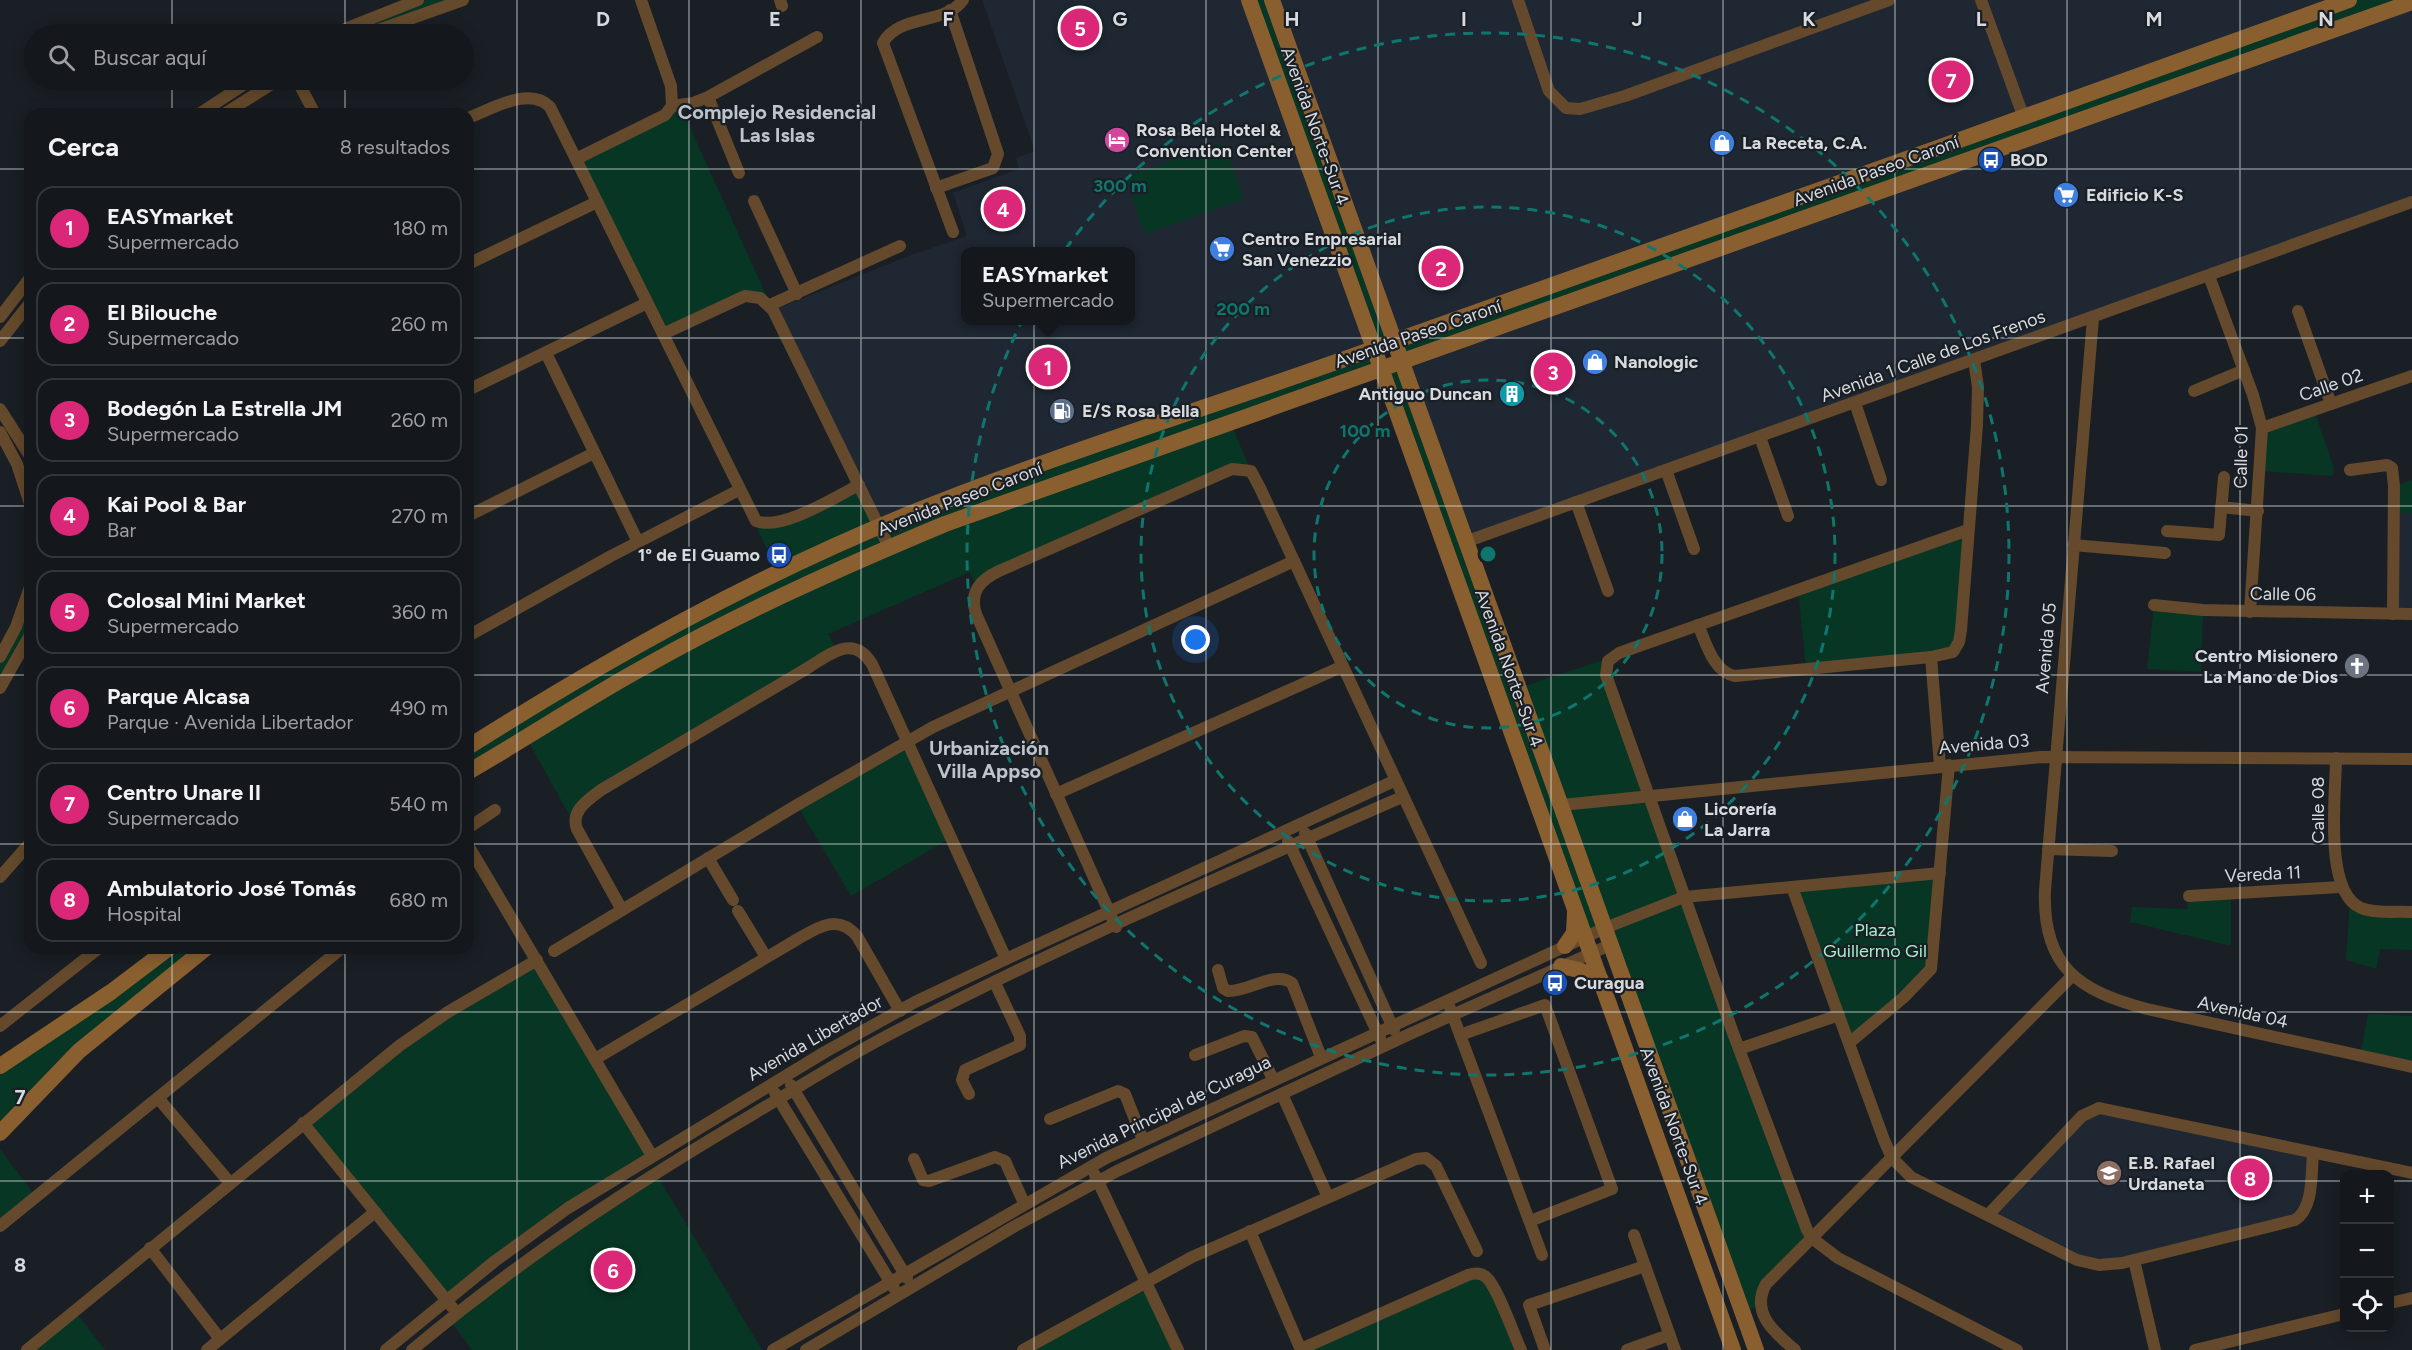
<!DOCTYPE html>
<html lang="es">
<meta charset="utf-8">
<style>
:root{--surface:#14171c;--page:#1d2025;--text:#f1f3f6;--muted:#9d9fa3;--line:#33363b;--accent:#db2777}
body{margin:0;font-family:Figtree,sans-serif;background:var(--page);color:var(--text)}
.controls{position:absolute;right:18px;bottom:18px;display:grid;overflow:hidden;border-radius:12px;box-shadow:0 3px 15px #0003}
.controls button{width:54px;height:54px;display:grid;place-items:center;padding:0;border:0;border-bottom:2px solid var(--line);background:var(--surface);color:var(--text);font:30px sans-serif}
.you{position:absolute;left:1196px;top:640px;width:21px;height:21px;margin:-15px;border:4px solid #fff;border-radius:50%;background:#1a73e8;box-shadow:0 0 0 9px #1a73e833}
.badge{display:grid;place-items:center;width:39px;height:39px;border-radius:50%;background:var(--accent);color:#fff;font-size:20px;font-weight:700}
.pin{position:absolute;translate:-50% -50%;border:3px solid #fff;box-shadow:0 2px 6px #0006}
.popup{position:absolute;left:961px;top:247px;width:174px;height:78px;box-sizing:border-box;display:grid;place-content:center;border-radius:12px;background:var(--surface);filter:drop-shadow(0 2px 4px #0005);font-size:20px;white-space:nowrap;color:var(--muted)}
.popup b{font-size:22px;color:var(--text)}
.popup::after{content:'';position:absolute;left:50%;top:100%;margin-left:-12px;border:12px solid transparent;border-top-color:var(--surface)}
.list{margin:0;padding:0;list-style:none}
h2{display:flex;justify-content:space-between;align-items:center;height:78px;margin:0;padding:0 24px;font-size:26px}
h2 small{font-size:20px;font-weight:400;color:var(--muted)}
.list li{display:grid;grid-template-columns:39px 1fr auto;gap:18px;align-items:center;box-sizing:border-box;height:84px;margin:0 12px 12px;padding:0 12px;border:2px solid var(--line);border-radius:18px}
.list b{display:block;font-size:22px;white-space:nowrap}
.list p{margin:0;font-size:20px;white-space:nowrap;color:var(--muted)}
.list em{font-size:20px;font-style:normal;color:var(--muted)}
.icon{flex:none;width:33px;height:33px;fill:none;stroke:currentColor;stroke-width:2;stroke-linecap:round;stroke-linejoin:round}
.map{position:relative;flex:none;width:2412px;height:1350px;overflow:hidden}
.search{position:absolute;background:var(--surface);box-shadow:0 3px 15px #0003;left:24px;top:24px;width:450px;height:66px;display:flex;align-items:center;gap:15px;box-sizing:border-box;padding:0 21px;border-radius:33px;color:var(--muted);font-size:22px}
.panel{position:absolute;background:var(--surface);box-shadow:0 3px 15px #0003;left:24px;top:108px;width:450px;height:846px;border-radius:18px}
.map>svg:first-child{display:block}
.built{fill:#1e2732;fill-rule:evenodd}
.green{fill:#073624;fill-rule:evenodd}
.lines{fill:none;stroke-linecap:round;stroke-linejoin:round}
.street{stroke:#64492c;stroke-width:12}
.secondary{stroke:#8a5f30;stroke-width:16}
.grid{fill:none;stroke:#d7dbdf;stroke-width:1.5;stroke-opacity:0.55}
.ring{fill:none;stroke:#0f766e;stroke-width:3;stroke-dasharray:10 8}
.labels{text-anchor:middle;stroke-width:4.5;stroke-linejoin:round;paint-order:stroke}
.street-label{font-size:18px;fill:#d7dbdf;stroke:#1a1f25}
.poi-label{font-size:18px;font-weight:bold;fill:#d7dbdf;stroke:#1a1f25;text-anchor:start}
.park-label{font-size:18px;fill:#a1f0c9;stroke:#1a1f25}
.neighbourhood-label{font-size:20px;font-weight:bold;fill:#bdc4cc;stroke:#1a1f25}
.grid-label{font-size:20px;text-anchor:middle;font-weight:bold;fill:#d7dbdf;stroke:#1a1f25;stroke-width:4.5;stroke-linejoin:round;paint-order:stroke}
.centre{fill:#0f766e;stroke:#1a1f25;stroke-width:3}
.ring-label{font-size:18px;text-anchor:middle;font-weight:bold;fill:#0f766e;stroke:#1a1f25;stroke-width:4.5;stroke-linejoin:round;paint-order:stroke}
</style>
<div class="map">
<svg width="2412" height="1350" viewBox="0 0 2412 1350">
<rect width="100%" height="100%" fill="#1a1f25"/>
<g class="built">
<path d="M982,0H1249L1373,349L879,527L773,310L911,255L967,236L953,193L1019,169L1016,158L1035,151ZM966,252H1130V320H966Z"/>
<polygon points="1272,0 2349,0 1393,342"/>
<polygon points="2412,2 2412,202 1465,542 1400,361"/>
<polygon points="2394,513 2412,513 2412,614 2393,614"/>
<polygon points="2087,1112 2313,1153 2301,1216 2099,1265 1988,1215"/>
</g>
<g class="green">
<polygon points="418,0 463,0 367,34 332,34"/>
<path d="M1249,0H1272L1393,341L2349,0H2412L1400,361L1519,688L1612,657L1606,668L1813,1239L1774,1275L1761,1302L1744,1315L1605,928L1586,937L1379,368L1230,422L1251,471L1247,469L977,586L970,572L828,634L837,651L590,798L575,825L526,737L468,772V747L778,572L752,517L768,523L859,485L879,526L1373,350ZM1393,342L1400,361L1379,368L1373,350Z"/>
<polygon points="671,86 773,310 755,296 663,334 576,159 665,115"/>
<polygon points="1223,142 1244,199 1145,234 1125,177"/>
<polygon points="2314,410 2334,468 2333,476 2261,471 2262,428"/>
<polygon points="2412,480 2412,513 2394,513 2394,486"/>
<polygon points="1968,530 1956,648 1806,670 1798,588"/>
<polygon points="30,587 30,635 0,688 0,657"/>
<polygon points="2154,605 2203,610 2201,672 2147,669"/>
<polygon points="908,741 951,838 851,896 797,805"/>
<polygon points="1940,873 1933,963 1849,1043 1792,887"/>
<polygon points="2231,894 2231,946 2130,922 2132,907 2187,909 2189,896"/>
<polygon points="2350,900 2354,904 2412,912 2412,950 2380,949 2376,969 2346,960"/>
<polygon points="169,948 206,948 134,1005 0,1133 0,1066"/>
<polygon points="537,960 652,1156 446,1300 303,1123 399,1046"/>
<polygon points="2368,1014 2412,1016 2412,1067 2360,1057"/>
<polygon points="0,1149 36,1197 0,1226"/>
<polygon points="655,1172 762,1350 472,1350 449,1319"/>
<polygon points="1481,1274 1521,1350 1301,1350"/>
<polygon points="1146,1281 1178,1350 1023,1350"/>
<polygon points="74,1310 105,1350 27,1350"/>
</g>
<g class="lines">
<g class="street">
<polyline points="780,0 782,6"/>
<polyline points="1518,0 1549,91 1566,108 1580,109 1625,96 1889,0"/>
<polyline points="1981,0 2024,118"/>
<polyline points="332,34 418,0"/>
<polyline points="367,34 463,0"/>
<polyline points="297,80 315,114"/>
<polyline points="708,97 739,173"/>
<polyline points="672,106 693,103 708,97 817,37"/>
<polyline points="199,114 251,80"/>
<polyline points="224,114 278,80"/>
<path d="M468,118C490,110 530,85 550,107L756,521C782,531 835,497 859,485"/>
<polyline points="576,159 665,115 672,106 671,86 641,0"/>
<polyline points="936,188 993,168 998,154 950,10"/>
<polyline points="754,201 797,294"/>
<path d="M953,232L883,43C898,14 946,25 963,0"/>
<polyline points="468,264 597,202"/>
<polyline points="2209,276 2253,395 2262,428 2250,612"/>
<polyline points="770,305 900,246"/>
<polyline points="2298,311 2331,404"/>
<polyline points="0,317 30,278"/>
<path d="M2093,318L2045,890C2042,967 2079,991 2147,1009L2412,1067"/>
<polyline points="663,334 745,296 760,298 773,310 889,547"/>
<polyline points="0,341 30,303"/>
<polyline points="546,353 638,542"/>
<polyline points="468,390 647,303"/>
<polyline points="2194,391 2244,370"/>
<polyline points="1855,403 1881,480"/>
<polyline points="0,409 30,456"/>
<polyline points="2262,428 2412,376"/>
<polyline points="0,432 17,464 30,504"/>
<polyline points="1760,437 1788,516"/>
<polyline points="1666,470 1694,549"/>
<polyline points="2350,470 2387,465 2392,468 2394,486 2393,614"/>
<polyline points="1576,502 1608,591"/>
<polyline points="2221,507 2258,511"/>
<polyline points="468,516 594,453"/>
<polyline points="1968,530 1619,653 1608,661 1606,675 1733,1033 1807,1230 1813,1239 1838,1258 2017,1350"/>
<polyline points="2167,531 2219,535 2224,477"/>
<polyline points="1465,542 2412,202"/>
<polyline points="2073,545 2165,553"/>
<polyline points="2154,605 2203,610 2412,614"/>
<path d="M1698,625C1706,642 1713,672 1735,676L1931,657L1953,652L1959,642L1961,630L1977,425L1978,387L1974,360"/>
<polyline points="468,636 611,556 739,490"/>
<polyline points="0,657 16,627 30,587"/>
<polyline points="1931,657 1940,766"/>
<polyline points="0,688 30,635"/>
<path d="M2336,758C2336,793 2323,892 2361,908C2376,914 2396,911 2412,912"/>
<polyline points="1056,794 1341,667"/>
<polyline points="1562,805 2041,757 2412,759"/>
<polyline points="468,828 495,810"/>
<polyline points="1305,833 1394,1030"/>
<polyline points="1288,841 1380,1038"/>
<polyline points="468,845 652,1156"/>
<polyline points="2048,849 2112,851"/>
<polyline points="708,858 733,900"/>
<polyline points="0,877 30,843"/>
<path d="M1792,887L1884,1140L1892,1158L1911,1177L2077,1260L2099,1265L2122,1263L2295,1220C2314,1208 2311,1174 2313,1153"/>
<polyline points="2189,896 2340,887"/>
<path d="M622,910L577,829C570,811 588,800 601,790L806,669C829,655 853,633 872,664L1006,959"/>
<polyline points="738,911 766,957"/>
<path d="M1116,927L976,614C969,592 980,580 999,571L1232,469L1251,471L1260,488L1481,963"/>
<polyline points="554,951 797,805 933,727 1294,561"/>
<path d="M1218,970L1223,988L1228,991C1249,992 1274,970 1292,983L1321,1057"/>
<polyline points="1450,1008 1542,1255"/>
<polyline points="0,1026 99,948"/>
<polyline points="1460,1035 1545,1005 1612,1189 1530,1221"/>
<polyline points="1849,1043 1903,998 1931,969 1949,765"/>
<polyline points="1739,1049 1839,1015"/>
<polyline points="1195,1055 1244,1036 1252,1037 1273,1079"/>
<path d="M595,1059L796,940C817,928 837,913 857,936L900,1011"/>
<polyline points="791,1085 907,1278"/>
<polyline points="775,1093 894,1288"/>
<polyline points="969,1094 962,1080 965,1070 1020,1045 1020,1036 995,983"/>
<polyline points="1282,1094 1328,1197"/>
<polyline points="158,1098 230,1183"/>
<polyline points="1050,1119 1118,1091 1125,1094 1143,1140"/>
<polyline points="303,1123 452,1307"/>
<polyline points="914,1159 923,1180 929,1181 995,1157 1005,1161 1024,1203"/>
<polyline points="1095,1175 1178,1350"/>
<polyline points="1988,1215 2082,1116 2099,1108 2412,1173"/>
<polyline points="0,1226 342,948"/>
<polyline points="1250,1231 1301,1350"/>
<polyline points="1634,1235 1675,1350"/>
<polyline points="150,1248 220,1339"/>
<polyline points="2134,1260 2155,1350"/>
<polyline points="2390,1303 2412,1298"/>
<path d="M1301,1349L1468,1275C1474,1273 1481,1273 1486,1277C1497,1286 1514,1335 1521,1350"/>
<polyline points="27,1350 399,1046 448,1012 537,960"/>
<polyline points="207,1350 375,1212"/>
<polyline points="386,1350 495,1261 568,1208 825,1052 915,1002 1006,959 1394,781"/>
<path d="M412,1350C522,1258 631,1186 755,1113C802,1085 849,1055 898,1030C1062,945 1233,871 1402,797"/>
<polyline points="773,1350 1106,1158 1605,928 1684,897 1940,873"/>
<polyline points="806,1350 1015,1226 1117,1171 1412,1033 1610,945"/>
<polyline points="1023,1350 1192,1257 1416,1159 1426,1158 1436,1166 1477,1251"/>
<polyline points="1545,1350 1529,1305 1645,1266"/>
<polyline points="1627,1350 1669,1335"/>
<path d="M1795,1350C1775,1333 1750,1313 1766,1284L2072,976"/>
<polyline points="2195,1350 2344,1314"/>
</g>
<g class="secondary">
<polyline points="1249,0 1733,1350"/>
<polyline points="1272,0 1756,1350"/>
<path d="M468,747C609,658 754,577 909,514C1060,453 1217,405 1370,350C1697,234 2023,118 2349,0"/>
<path d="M468,772C527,738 584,700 644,667C741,612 842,567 945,524L2412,2"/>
<polyline points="1565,946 1574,933 1575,913"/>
<polyline points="1561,966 1579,970 1601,980"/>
<polyline points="0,1066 111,992 169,948"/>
<polyline points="0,1133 79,1051 206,948"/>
</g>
</g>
<path class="grid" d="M172,0V34M345,0V34M517,0V1350M689,0V1350M861,0V1350M1034,0V1350M1206,0V1350M1378,0V1350M1551,0V1350M1723,0V1350M1895,0V1350M2067,0V1350M2240,0V1350M172,80V114M345,80V114M0,169H30M468,169H2412M0,338H30M468,338H2412M0,506H30M468,506H2412M0,675H30M468,675H2412M0,844H30M468,844H2412M172,948V1350M345,948V1350M0,1012H2412M0,1181H2344M2390,1181H2412"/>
<g class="ring">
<circle cx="1488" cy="554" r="174"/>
<circle cx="1488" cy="554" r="347"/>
<circle cx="1488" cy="554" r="521"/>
</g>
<defs>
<g id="hotel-disc" transform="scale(1.35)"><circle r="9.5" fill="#d1479c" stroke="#1a1f25"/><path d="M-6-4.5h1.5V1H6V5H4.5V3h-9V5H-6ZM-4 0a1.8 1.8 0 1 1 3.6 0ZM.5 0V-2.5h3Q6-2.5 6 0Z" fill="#fff"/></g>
<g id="shop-disc" transform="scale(1.35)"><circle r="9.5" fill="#3f7fe0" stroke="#1a1f25"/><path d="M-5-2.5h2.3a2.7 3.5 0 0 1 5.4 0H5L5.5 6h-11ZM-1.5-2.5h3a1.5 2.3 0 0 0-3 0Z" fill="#fff"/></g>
<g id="bus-disc" transform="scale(1.35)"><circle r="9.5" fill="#1a4fb4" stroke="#1a1f25"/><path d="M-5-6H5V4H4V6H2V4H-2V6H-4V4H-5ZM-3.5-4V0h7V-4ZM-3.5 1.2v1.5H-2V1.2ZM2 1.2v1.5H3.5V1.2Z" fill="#fff"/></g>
<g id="supermarket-disc" transform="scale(1.35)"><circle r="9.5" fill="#3f7fe0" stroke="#1a1f25"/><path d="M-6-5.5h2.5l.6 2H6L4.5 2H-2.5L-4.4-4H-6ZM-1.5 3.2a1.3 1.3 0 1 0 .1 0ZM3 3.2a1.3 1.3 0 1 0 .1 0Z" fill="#fff"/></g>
<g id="building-disc" transform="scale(1.35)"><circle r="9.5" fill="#0f9aa8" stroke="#1a1f25"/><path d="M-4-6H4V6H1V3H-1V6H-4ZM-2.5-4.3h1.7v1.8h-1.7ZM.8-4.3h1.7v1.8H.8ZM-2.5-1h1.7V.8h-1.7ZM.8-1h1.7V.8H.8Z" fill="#fff"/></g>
<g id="fuel-disc" transform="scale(1.35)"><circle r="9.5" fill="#5c6f8a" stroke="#1a1f25"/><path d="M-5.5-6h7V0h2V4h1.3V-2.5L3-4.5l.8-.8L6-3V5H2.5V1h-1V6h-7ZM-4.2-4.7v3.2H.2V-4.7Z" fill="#fff"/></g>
<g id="church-disc" transform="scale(1.35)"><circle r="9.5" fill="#6b7280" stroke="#1a1f25"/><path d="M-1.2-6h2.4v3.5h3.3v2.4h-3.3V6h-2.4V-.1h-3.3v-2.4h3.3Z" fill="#fff"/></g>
<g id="school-disc" transform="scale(1.35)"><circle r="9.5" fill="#8d6e63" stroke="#1a1f25"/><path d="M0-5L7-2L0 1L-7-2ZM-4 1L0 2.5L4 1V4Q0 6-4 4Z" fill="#fff"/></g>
</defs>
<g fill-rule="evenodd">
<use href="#hotel-disc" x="1117" y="140"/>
<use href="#shop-disc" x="1722" y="143"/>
<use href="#bus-disc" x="1991" y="160"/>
<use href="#supermarket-disc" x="2066" y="195"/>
<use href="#supermarket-disc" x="1222" y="249"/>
<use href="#shop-disc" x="1595" y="362"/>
<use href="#building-disc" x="1512" y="394"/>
<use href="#fuel-disc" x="1062" y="411"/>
<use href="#bus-disc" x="779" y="555"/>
<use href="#church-disc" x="2357" y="666"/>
<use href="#shop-disc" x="1685" y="819"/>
<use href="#bus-disc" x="1555" y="983"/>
<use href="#school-disc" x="2109" y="1173"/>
</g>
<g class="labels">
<g class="street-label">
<text transform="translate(1315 126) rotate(70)" y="6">Avenida Norte-Sur 4</text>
<text transform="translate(1876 171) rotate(-20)" y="6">Avenida Paseo Caroní</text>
<text transform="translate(1418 334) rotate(-19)" y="6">Avenida Paseo Caroní</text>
<text transform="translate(1933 356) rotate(-20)" y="6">Avenida 1 Calle de Los Frenos</text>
<text transform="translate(2331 385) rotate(-19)" y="6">Calle 02</text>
<text transform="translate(2241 457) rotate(-89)" y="6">Calle 01</text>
<text transform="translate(960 499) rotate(-21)" y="6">Avenida Paseo Caroní</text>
<text transform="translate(2283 594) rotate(1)" y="6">Calle 06</text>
<text transform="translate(2046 648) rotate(-85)" y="6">Avenida 05</text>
<text transform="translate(1509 668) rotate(70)" y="6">Avenida Norte-Sur 4</text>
<text transform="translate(1984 744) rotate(-5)" y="6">Avenida 03</text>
<text transform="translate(2318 810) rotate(-90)" y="6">Calle 08</text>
<text transform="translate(2263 874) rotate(-3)" y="6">Vereda 11</text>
<text transform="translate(2243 1012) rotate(13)" y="6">Avenida 04</text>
<text transform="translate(815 1038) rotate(-30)" y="6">Avenida Libertador</text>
<text transform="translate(1164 1112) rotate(-26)" y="6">Avenida Principal de Curagua</text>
<text transform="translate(1674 1126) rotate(70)" y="6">Avenida Norte-Sur 4</text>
</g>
<g class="poi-label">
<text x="1136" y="136">Rosa Bela Hotel &amp;<tspan x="1136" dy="21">Convention Center</tspan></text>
<text x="1742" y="149">La Receta, C.A.</text>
<text x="2010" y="166">BOD</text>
<text x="2086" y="201">Edificio K-S</text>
<text x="1242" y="245">Centro Empresarial<tspan x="1242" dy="21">San Venezzio</tspan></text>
<text x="1614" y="368">Nanologic</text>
<text x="1492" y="400" text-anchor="end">Antiguo Duncan</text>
<text x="1082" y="417">E/S Rosa Bella</text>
<text x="760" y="561" text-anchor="end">1° de El Guamo</text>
<text x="2338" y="662" text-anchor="end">Centro Misionero<tspan x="2338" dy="21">La Mano de Dios</tspan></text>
<text x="1704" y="815">Licorería<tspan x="1704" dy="21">La Jarra</tspan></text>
<text x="1574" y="989">Curagua</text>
<text x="2128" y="1169">E.B. Rafael<tspan x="2128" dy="21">Urdaneta</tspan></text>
</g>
<g class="park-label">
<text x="1875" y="936">Plaza<tspan x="1875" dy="21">Guillermo Gil</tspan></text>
</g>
<g class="neighbourhood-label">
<text x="777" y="119">Complejo Residencial<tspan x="777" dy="23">Las Islas</tspan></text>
<text x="989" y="755">Urbanización<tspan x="989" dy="23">Villa Appso</tspan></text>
</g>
</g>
<g class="grid-label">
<text x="603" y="26">D</text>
<text x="775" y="26">E</text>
<text x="948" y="26">F</text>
<text x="1120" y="26">G</text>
<text x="1292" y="26">H</text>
<text x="1464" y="26">I</text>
<text x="1637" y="26">J</text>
<text x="1809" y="26">K</text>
<text x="1981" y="26">L</text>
<text x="2154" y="26">M</text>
<text x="2326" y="26">N</text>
<text x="20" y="1104">7</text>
<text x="20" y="1272">8</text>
</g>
<circle cx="1488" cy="554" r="9" class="centre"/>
<g class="ring-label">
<text x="1120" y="192">300 m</text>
<text x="1243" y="315">200 m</text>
<text x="1365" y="437">100 m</text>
</g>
</svg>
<div class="controls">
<button>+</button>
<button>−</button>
<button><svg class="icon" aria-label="locate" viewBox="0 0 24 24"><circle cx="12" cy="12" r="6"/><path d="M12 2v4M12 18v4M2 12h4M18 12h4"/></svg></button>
</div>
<div class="you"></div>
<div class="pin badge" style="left:1048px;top:367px">1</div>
<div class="popup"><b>EASYmarket</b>Supermercado</div>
<div class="pin badge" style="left:1441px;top:268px">2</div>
<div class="pin badge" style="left:1553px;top:372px">3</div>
<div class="pin badge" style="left:1003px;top:209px">4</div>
<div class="pin badge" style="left:1080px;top:28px">5</div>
<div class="pin badge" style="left:613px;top:1270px">6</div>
<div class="pin badge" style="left:1951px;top:80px">7</div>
<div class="pin badge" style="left:2250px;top:1178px">8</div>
<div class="search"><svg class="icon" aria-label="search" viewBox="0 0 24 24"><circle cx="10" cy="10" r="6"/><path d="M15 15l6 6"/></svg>Buscar aquí</div>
<section class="panel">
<h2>Cerca<small>8 resultados</small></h2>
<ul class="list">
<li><span class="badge">1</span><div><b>EASYmarket</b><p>Supermercado</p></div><em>180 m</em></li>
<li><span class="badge">2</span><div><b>El Bilouche</b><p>Supermercado</p></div><em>260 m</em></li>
<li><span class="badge">3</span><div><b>Bodegón La Estrella JM</b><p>Supermercado</p></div><em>260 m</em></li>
<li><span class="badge">4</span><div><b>Kai Pool &amp; Bar</b><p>Bar</p></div><em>270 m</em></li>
<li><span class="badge">5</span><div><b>Colosal Mini Market</b><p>Supermercado</p></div><em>360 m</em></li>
<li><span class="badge">6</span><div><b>Parque Alcasa</b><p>Parque · Avenida Libertador</p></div><em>490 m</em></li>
<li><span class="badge">7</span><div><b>Centro Unare II</b><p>Supermercado</p></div><em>540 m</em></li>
<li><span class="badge">8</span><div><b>Ambulatorio José Tomás</b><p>Hospital</p></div><em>680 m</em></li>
</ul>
</section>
</div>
